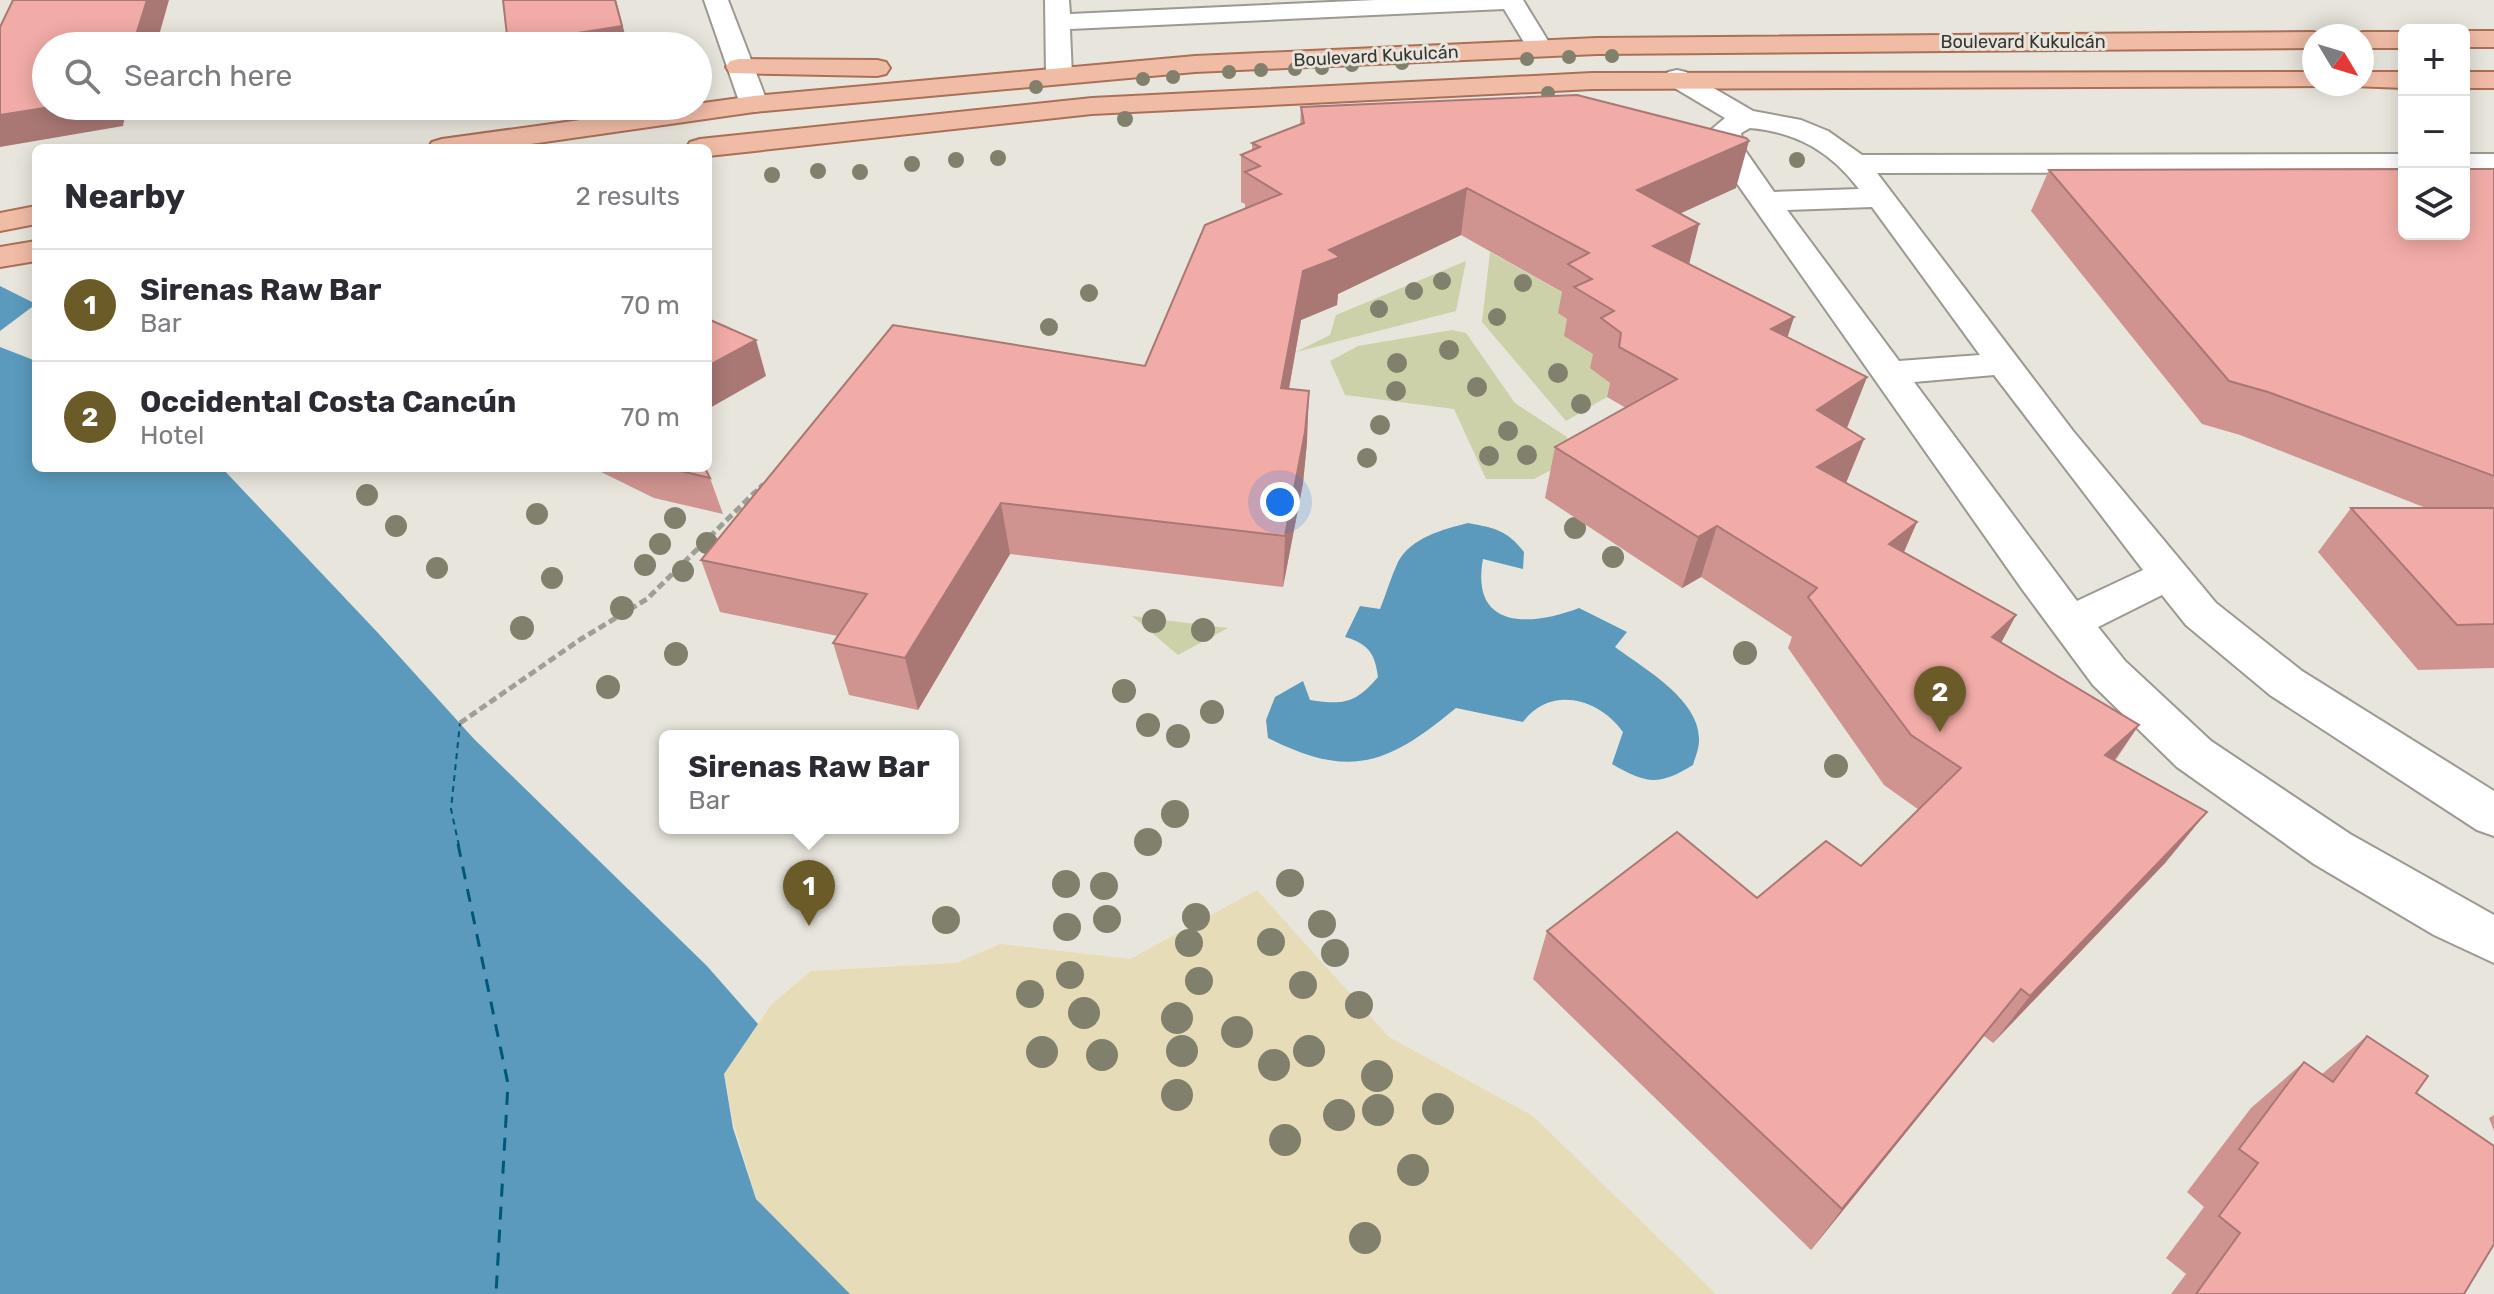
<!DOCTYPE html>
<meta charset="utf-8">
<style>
:root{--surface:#fff;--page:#f7f7f7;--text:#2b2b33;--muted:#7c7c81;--line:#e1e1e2;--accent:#6a5b29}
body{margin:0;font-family:Rubik,sans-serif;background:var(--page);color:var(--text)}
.controls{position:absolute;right:24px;top:24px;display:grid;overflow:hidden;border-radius:12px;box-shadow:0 4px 20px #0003}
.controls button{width:72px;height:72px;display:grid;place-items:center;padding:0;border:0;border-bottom:2px solid var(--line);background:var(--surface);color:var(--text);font:40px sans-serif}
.compass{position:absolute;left:2302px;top:24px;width:72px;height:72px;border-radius:50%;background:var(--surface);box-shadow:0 4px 20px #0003;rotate:128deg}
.you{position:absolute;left:1280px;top:502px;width:28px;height:28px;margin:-20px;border:6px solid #fff;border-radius:50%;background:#1a73e8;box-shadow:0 0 0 12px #1a73e833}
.badge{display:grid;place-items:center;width:52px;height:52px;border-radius:50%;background:var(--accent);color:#fff;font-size:26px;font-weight:700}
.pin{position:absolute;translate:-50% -66px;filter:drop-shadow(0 2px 4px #0008)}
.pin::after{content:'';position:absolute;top:42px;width:28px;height:24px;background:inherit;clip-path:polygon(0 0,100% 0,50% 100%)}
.popup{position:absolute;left:659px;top:730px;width:300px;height:104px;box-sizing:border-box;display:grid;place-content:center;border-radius:12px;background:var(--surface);filter:drop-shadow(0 2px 6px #0005);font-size:26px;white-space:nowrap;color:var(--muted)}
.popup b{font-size:30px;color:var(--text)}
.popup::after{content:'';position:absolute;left:50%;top:100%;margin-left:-16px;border:16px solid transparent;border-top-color:var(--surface)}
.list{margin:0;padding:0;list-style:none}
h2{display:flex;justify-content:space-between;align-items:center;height:104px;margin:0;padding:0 32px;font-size:34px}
h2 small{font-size:26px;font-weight:400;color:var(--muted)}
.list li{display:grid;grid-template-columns:52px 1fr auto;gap:24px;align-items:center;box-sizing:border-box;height:112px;padding:0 32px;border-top:2px solid var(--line)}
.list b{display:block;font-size:30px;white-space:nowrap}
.list p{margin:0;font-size:26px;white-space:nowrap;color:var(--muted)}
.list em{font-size:26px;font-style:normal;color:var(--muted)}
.icon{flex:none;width:44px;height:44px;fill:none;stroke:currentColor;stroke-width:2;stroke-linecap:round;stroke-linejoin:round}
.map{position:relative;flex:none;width:2494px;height:1294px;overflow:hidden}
.search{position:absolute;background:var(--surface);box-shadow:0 4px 20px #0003;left:32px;top:32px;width:680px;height:88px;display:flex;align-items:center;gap:20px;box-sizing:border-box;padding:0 28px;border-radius:44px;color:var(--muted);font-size:30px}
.panel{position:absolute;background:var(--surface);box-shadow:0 4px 20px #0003;left:32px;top:144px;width:680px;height:328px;border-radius:12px}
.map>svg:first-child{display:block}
.green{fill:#cdd1a9}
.sand{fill:#e6dcb7}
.water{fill:#5b9abd}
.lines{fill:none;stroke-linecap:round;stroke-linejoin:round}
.ferry-far1{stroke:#00577a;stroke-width:2;stroke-dasharray:6 5;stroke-linecap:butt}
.ferry{stroke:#00577a;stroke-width:3;stroke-dasharray:13 10;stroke-linecap:butt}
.minor-casing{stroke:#9b9990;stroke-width:4}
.major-casing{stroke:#aa7057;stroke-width:4}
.path-far1{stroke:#a09f97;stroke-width:4;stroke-dasharray:6 3;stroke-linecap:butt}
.path{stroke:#a09f97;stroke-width:5;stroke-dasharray:8 4;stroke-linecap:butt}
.minor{fill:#fff;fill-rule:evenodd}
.major{fill:#f1bca6;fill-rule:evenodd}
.tree{fill:#80806c}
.wall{fill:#d09490}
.shaded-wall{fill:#a97875}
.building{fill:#f2aca7;stroke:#a97875;stroke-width:2}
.labels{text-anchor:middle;stroke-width:6;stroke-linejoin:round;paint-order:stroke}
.far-street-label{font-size:18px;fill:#363531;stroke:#e8e6dc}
</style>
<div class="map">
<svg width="2494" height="1294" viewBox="0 0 2494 1294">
<rect width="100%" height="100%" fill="#e8e6dc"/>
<g class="green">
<polygon points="1490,252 1579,302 1582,329 1603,361 1591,368 1610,383 1607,397 1566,421 1482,322"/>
<polygon points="1466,261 1456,311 1296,352 1330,335 1336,315"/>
<polygon points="1452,330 1466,333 1515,403 1567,437 1570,460 1534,479 1486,479 1454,409 1345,395 1330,361 1358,346"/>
<polygon points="1132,616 1228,628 1178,655"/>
</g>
<polygon class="sand" points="1257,890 1389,1037 1533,1116 1716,1294 850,1294 756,1199 733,1121 724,1074 772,1004 811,971 957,963 1000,944 1130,959"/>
<g class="water">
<polygon points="0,286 36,304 0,331"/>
<polygon points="0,347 36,361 36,468 222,468 379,634 474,739 707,966 758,1024 724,1074 733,1128 756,1199 850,1294 0,1294"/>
<path d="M1468,523C1495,528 1507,530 1524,552L1523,569L1483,559C1470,629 1530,627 1579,608L1627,632L1615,647C1643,668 1701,700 1699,741C1699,749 1695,758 1693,765C1659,786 1646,784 1612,764L1623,732C1599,698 1550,685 1523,722L1456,708C1388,764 1351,780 1268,738L1266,720L1275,697L1303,681L1310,700C1343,705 1355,704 1378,677C1375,654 1369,644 1345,637L1360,606L1380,609C1386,594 1391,577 1398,562C1410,538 1444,529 1468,523Z"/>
</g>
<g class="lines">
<polyline class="ferry-far1" points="459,846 451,809 460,723"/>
<polyline class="ferry" points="458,844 508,1084 496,1294"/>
<g class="minor-casing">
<g id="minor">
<polygon points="704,0 728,0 768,104 764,110 754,112 744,110 740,104"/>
<polygon points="1045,0 1069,0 1070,14 1375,0 1523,0 1553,49 1549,54 1531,54 1504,9 1070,29 1072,76 1068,82 1050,82 1046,76"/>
<path d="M1677,70L1686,72L1753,111L1801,120L1828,131L1862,155L2404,154V172L1877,173L2073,431L2216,603L2302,671L2494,791V836L2477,830L2270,695L2186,625L2162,595L2098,627L2125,661L2211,741L2350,834L2494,915V963L2434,935L2314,864L2177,767L2093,685L2022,589L1729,172L1716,149L1712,129L1725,118L1668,84L1664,78L1668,72ZM1750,128C1797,132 1831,152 1859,189L1774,192L1744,149L1741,133ZM1872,207L1980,355L1899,361L1787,210ZM1994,375L2143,570L2077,601L1914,382Z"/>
<rect x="2464" y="154" width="30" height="18"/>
</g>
</g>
<g class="major-casing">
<g id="major">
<rect x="2464" y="31" width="30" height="16"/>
<polygon points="2314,32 2324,36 2314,36 2314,48 1597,54 1195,72 754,112 503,148 428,148 432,142 442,139 754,96 1195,56 1597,38"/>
<polygon points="2362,32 2404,32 2404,48 2362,48 2362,36 2352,36"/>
<polygon points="739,59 877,60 886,62 890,68 886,74 877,76 730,73 726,67 730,61"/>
<polygon points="2314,72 2314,84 2323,86 1592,89 1092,114 708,156 708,148 686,148 690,142 700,139 1092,98 1592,73"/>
<polygon points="2362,72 2404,72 2404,88 2353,86 2362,84"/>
<rect x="2464" y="72" width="30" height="16"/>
<polygon points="36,206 36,224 0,231 0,213"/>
<polygon points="36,241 36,261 0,267 0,247"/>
</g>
</g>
<polyline class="path-far1" points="753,494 763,484"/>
<polyline class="path" points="460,723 581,639 647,599 755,492"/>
<use href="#minor" class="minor"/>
<use href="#major" class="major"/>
</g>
<g class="tree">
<circle cx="1612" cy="56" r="7"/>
<circle cx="1569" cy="57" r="7"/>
<circle cx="1527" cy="59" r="7"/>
<circle cx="1402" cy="63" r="7"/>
<circle cx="1352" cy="65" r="7"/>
<circle cx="1322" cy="68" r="7"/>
<circle cx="1295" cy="69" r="7"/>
<circle cx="1261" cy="70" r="7"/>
<circle cx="1229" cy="72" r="7"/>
<circle cx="1173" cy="77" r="7"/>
<circle cx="1143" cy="79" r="7"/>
<circle cx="1036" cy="87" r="7"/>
<circle cx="1548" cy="93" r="7"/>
<circle cx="1125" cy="119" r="8"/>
<circle cx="998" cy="158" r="8"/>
<circle cx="956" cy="160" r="8"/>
<circle cx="1797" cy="160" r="8"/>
<circle cx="912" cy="164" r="8"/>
<circle cx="818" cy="171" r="8"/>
<circle cx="860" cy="172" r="8"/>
<circle cx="772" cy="175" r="8"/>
<circle cx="1442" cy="281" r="9"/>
<circle cx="1523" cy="283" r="9"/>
<circle cx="1414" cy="291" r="9"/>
<circle cx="1089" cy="293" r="9"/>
<circle cx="1379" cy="309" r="9"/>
<circle cx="1497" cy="317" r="9"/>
<circle cx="1049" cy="327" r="9"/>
<circle cx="1449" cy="350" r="10"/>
<circle cx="1397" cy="363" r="10"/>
<circle cx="1558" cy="373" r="10"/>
<circle cx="1477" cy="387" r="10"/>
<circle cx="1396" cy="391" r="10"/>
<circle cx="1581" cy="404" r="10"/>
<circle cx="1380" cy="425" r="10"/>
<circle cx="1508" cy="431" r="10"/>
<circle cx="1527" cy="455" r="10"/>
<circle cx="1489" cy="456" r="10"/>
<circle cx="1367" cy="458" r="10"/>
<circle cx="367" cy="495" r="11"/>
<circle cx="537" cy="514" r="11"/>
<circle cx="675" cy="518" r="11"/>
<circle cx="396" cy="526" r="11"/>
<circle cx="1575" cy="528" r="11"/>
<circle cx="707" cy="543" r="11"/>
<circle cx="660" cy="544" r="11"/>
<circle cx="1613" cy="557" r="11"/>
<circle cx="645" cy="565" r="11"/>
<circle cx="437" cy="568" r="11"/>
<circle cx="683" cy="571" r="11"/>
<circle cx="552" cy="578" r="11"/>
<circle cx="622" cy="608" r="12"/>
<circle cx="1154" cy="621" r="12"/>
<circle cx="522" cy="628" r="12"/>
<circle cx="1203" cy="630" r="12"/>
<circle cx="1745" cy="653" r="12"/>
<circle cx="676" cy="654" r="12"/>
<circle cx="608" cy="687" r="12"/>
<circle cx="1124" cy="691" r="12"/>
<circle cx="1212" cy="712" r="12"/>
<circle cx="1148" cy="725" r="12"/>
<circle cx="1178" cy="736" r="12"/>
<circle cx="1836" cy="766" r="12"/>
<circle cx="1175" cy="814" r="14"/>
<circle cx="1148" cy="842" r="14"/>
<circle cx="1290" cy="883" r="14"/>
<circle cx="1066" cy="884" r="14"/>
<circle cx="1104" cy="886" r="14"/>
<circle cx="1196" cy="917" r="14"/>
<circle cx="1107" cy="919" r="14"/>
<circle cx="946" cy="920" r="14"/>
<circle cx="1322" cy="924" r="14"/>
<circle cx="1067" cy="927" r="14"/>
<circle cx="1271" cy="942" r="14"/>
<circle cx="1189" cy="943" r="14"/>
<circle cx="1335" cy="953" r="14"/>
<circle cx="1070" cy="975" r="14"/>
<circle cx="1199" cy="981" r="14"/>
<circle cx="1303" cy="985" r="14"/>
<circle cx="1030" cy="994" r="14"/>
<circle cx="1359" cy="1005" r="14"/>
<circle cx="1084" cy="1013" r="16"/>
<circle cx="1177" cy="1018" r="16"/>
<circle cx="1237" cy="1032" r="16"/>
<circle cx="1182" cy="1051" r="16"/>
<circle cx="1309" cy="1051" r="16"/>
<circle cx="1042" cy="1052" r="16"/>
<circle cx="1102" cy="1055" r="16"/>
<circle cx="1274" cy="1065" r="16"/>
<circle cx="1377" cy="1076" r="16"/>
<circle cx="1177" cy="1095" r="16"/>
<circle cx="1438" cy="1109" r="16"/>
<circle cx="1378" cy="1110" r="16"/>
<circle cx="1339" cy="1115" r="16"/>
<circle cx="1285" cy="1140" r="16"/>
<circle cx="1413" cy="1170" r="16"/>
<circle cx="1365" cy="1238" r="16"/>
</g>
<g class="wall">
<polygon points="1301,107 1736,188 1680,213 1699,224 1689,264 1788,337 1867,377 1846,428 1864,439 1846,483 1917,522 1904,552 2016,615 2001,643 2139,725 2115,761 2166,862 1993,1043 1984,1036 1811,1250 1533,979 1547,931 1757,898 1861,866 1919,810 1884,785 1788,648 1792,637 1701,577 1682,588 1545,498 1555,447 1626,408 1607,397 1610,383 1590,368 1593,354 1564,336 1567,319 1558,313 1562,292 1461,235 1338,294 1337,305 1301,320 1289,389 1307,442 1303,483 1283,587 1010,554 918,710 849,695 833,643 838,636 720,612 701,560 1145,366 1245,209 1245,204 1241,202 1241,155 1252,151 1252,143 1300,125"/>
<polygon points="2494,169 2494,668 2418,670 2318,552 2351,508 2426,508 2240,435 2202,424 2031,211 2049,170"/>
<polygon points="593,468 705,468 710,478 723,514 654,498"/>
<polygon points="2367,1036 2416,1093 2464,1294 2171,1294 2186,1274 2166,1258 2204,1207 2187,1192 2251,1108 2304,1062 2322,1074"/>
<polygon points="2494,1115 2494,1131 2489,1118"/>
</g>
<g class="shaded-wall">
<polygon points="147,0 169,0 156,46 119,46 121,37"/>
<polygon points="616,0 628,46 509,46 508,44"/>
<polygon points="57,106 127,106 123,126 0,147 0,115"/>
<polygon points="1749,141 1736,188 1627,238 1637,190"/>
<polygon points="1467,188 1461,235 1338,294 1337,305 1301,320 1280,439 1281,388 1303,271 1329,250"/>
<polygon points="1699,224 1687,272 1653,246"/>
<polygon points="1794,317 1778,367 1771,329"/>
<polygon points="756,340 766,376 708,409 708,366"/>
<polygon points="1867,377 1847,428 1799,461 1817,410"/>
<polygon points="1309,391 1307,442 1303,483 1283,587 1285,536"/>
<polygon points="1864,439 1843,490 1817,467"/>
<polygon points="1001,503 1010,554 918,710 905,658"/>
<polygon points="1917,522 1894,574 1889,544"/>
<polygon points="1717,526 1701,577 1682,588 1698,537"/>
<polygon points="2016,615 1988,667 1992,637"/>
<polygon points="2139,725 2103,776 2105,755"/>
<polygon points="2207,812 2166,862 1993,1043 2030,996"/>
<polygon points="2021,989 1984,1036 1811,1250 1842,1209"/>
</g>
<g class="building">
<polygon points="13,0 147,0 136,35 121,37 119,46 46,46 46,106 57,106 0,115 0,27"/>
<polygon points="503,0 615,0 622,26 508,44"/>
<polygon points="1577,95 1746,138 1749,141 1637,190 1699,224 1653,246 1794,317 1771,329 1867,377 1817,410 1864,439 1817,467 1917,522 1889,544 2016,615 1992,637 2139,725 2105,755 2207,812 2030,996 2021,989 1842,1209 1547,931 1677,832 1757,898 1826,841 1861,866 1961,768 1911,735 1808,597 1817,588 1717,526 1698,537 1555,447 1677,379 1619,347 1621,333 1601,318 1614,311 1574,287 1592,279 1568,264 1589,253 1467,188 1329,250 1340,257 1303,271 1281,388 1309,391 1305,432 1285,536 1001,503 905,658 833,643 867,594 701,560 893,325 1145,366 1205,225 1281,194 1245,172 1260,166 1241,155 1260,147 1252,143 1304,123 1301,107"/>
<polygon points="2404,169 2404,234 2464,234 2464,169 2494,169 2494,476 2268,392 2229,381 2049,170"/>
<polygon points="708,319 756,340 708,366"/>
<polygon points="668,468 705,468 710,478"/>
<polygon points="2351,508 2494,508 2494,624 2457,625"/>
<polygon points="2367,1036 2428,1076 2416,1093 2494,1146 2494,1244 2464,1294 2196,1294 2240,1233 2219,1216 2258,1163 2239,1149 2304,1062 2333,1082"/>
</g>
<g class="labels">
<g class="far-street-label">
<text x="2023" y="48">Boulevard Kukulcán</text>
<text transform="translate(1376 56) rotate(-3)" y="6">Boulevard Kukulcán</text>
</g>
</g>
</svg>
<div class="controls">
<button>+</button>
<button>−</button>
<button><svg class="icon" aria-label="layers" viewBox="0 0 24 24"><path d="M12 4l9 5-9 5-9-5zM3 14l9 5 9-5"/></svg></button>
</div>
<svg class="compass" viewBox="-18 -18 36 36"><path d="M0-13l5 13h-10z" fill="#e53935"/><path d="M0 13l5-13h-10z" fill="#7c7c81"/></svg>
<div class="you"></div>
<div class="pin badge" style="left:809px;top:926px">1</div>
<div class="popup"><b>Sirenas Raw Bar</b>Bar</div>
<div class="pin badge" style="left:1940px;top:732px">2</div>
<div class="search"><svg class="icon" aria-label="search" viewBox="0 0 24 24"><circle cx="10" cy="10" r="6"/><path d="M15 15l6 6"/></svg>Search here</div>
<section class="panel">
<h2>Nearby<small>2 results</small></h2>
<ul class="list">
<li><span class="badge">1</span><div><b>Sirenas Raw Bar</b><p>Bar</p></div><em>70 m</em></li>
<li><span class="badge">2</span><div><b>Occidental Costa Cancún</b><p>Hotel</p></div><em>70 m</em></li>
</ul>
</section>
</div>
